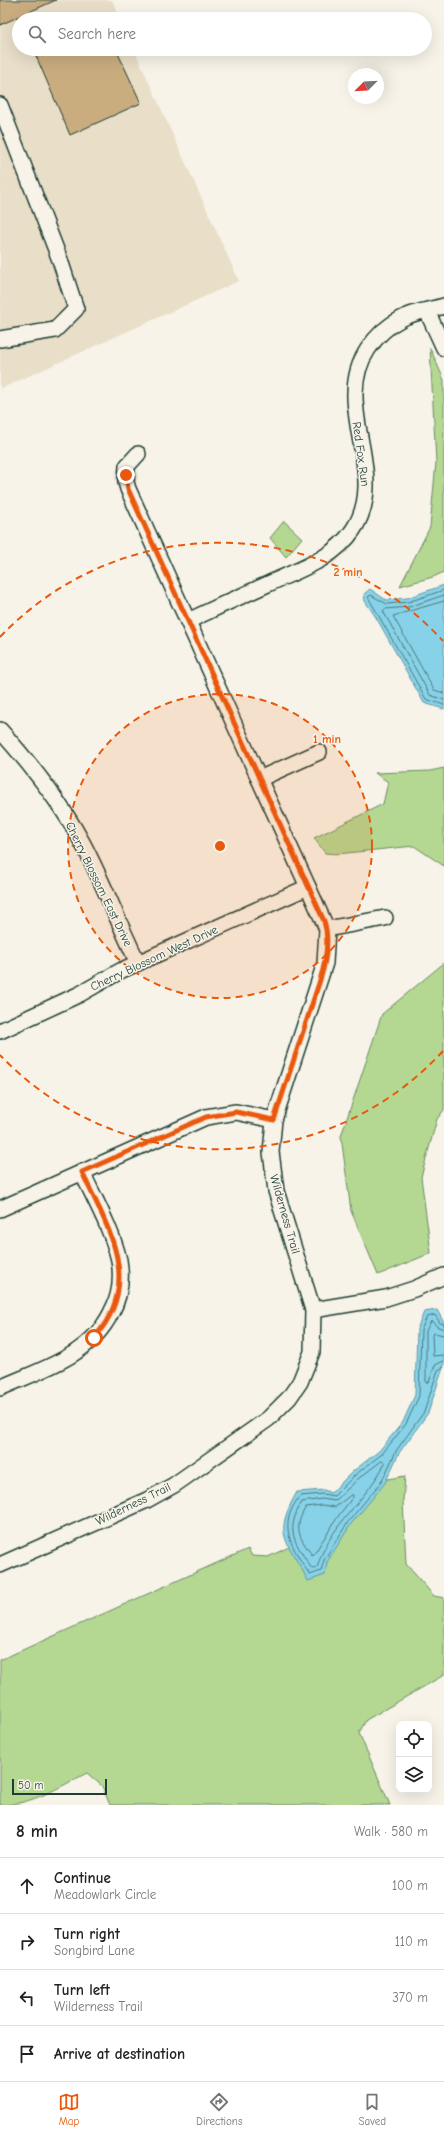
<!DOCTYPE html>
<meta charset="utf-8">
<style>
:root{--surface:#fff;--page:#f6f6f6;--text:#222;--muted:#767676;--line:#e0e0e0;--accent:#ea580c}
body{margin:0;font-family:"Comic Neue",sans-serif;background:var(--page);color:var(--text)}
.controls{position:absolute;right:12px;bottom:12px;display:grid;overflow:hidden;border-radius:8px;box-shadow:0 4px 16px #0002}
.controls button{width:36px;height:36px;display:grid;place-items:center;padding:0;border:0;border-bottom:1px solid var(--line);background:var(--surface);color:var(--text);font:20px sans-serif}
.compass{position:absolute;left:348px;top:68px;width:36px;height:36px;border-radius:50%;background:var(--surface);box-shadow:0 4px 16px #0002;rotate:246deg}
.scale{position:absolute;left:12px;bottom:10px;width:95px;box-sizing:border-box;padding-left:4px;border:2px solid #1f3d34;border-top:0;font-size:11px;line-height:14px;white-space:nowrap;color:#1f3d34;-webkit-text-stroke:3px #f7f3e8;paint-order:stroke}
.stop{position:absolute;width:12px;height:12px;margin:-9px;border:3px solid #ea580c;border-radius:50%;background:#fff}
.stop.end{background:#ea580c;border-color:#fff;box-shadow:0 1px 4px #0008}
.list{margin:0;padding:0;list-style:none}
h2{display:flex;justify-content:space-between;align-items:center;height:52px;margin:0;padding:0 16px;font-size:17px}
h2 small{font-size:13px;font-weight:400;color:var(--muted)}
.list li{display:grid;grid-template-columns:26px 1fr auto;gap:12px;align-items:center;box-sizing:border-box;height:56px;padding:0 16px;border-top:1px solid var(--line)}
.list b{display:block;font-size:15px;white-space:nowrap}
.list p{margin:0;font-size:13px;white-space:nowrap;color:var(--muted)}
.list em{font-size:13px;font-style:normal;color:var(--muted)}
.icon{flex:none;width:22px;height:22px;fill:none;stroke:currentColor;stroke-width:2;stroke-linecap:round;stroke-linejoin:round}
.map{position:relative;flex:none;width:444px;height:1805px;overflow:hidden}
.search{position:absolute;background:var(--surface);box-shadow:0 4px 16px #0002;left:12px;right:12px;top:12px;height:44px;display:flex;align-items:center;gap:10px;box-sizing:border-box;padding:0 14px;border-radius:22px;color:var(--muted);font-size:15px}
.sheet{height:276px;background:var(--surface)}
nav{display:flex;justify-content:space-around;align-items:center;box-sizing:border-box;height:56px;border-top:1px solid var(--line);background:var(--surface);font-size:11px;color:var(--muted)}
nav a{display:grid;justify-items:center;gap:2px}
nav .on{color:var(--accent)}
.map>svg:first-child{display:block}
.built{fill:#e9dec8}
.green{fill:#b4d792;stroke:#6a8a63}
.water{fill:#88d2e9;stroke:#5e96a1}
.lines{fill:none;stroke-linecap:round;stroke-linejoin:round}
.shore{stroke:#49797c;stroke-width:1}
.building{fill:#c9ad7f;stroke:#1f3d34}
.minor-casing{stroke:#1f3d34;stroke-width:18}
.minor{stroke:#f7f3e8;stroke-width:15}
.route{stroke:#ea580c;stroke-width:5}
.ring{fill:none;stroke:#e8590c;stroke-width:2;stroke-dasharray:7 5}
.labels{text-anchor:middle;stroke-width:3;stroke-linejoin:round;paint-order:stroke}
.street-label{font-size:12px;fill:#1f3d34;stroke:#f7f3e8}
.centre{fill:#e8590c;stroke:#f7f3e8;stroke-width:2}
.ring-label{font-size:12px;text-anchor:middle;font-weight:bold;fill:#e8590c;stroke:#f7f3e8;stroke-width:3;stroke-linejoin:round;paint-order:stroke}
</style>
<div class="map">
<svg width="444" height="1805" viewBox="0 0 444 1805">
<rect width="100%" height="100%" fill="#f7f3e8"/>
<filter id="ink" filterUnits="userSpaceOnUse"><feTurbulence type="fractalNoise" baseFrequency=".025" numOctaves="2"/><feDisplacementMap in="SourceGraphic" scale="8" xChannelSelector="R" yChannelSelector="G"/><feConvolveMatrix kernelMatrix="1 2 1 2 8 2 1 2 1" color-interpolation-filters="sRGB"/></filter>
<g filter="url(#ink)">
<polygon class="built" points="0,0 112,0 121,19 19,19 19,49 134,49 239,281 0,389"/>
<g class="green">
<polygon points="430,348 444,380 444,572 433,577 400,586 430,527 436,462"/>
<polygon points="284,521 302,538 286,557 270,538"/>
<polygon points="444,768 444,866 414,846 337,854 325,853 314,838 383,804 388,782 375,773 430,771"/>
<polygon points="444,963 444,1110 437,1119 421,1177 431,1253 378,1275 351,1211 341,1136 382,1014"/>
<path d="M405,1476L403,1500L406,1564L434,1596L444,1598V1675L366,1720L359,1733L390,1805H110L102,1786L87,1773C59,1787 32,1805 0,1805V1660L248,1549L252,1556L268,1557L308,1538L370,1482Z"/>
</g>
<g class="water">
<polygon points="444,585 444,709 424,703 377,619 365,601 364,594 370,589 386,600 407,598"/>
<path d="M437,1310L444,1323V1365L428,1413L399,1453L385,1483L351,1524L327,1562L325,1575L308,1581C288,1540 271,1537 297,1492L324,1490L331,1493L352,1472L379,1451L403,1422L415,1395L417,1329L424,1312Z"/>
</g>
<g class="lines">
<g class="shore">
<polyline points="444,590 408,602 387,604 371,595 368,597 426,699 444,705"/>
<polyline points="444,595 409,607 385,609 383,611 430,695 444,700"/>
<polyline points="444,601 393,616 434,690 444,693"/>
<path d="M444,1324L440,1323L435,1315L427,1317L421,1330L419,1396L406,1424L382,1454L355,1475L334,1496L323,1494L300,1496C276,1526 292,1547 310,1575L321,1571L324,1560L348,1522L382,1481L396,1451L424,1412L438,1370L444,1367"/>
<polyline points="444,1329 438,1327 431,1321 426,1331 426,1383 429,1382 435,1365 444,1361"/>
<polyline points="444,1335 434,1333 432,1335 433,1356 444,1355"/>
<path d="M382,1461L385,1463C367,1500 328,1526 317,1568L312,1569C295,1542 284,1532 302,1502L322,1499L335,1501L358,1479Z"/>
<path d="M351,1495H353V1497L339,1515L314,1554L312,1555C299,1537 293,1528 306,1507L322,1505L335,1507Z"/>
</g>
</g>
<g class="building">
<polygon points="0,0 56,0 0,25"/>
<polygon points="33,49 116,49 141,103 70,135"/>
</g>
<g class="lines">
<g class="minor-casing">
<g id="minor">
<polyline points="0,105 60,260 76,309 55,330 0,339"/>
<polyline points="427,311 444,348"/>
<path d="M188,621C215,608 241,596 268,584C298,570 334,559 353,530C391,474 330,406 368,349C376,337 387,326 401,319C413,312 430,310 444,306"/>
<path d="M0,730C31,765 61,802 83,844C103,882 119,924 138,963"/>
<polyline points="259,779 319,752"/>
<polyline points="327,929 385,918"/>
<polyline points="0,1031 80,994 122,970 308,887"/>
<polyline points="0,1209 206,1117 236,1112 274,1120"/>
<polyline points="313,1310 386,1298 414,1289 444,1276"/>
<path d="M0,1388C42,1369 89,1357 111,1313C120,1297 122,1278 119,1260C112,1230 95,1200 82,1172"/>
<polyline points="0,1565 147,1500 174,1485 268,1419 289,1398 300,1382 312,1352 313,1310 276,1191 271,1152 274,1120 325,963 327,929 128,489 126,482 127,466 138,454"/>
</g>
</g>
<use href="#minor" class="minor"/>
</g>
</g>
<g class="lines" filter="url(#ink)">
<path class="route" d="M94,1338C144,1282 108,1229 82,1172L206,1117L236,1112L274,1120L320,980C326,961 330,940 324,921L128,489L126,475"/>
</g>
<circle cx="220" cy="846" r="152" fill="#e8590c" fill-opacity=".12"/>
<g class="ring">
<circle cx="220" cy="846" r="152"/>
<path d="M443 1051A303 303 0 0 1 0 1055M0 637A303 303 0 0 1 443 641"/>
</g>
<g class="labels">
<g class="street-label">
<text transform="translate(361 454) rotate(82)" y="4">Red Fox Run</text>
<text transform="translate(99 884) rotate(64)" y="4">Cherry Blossom East Drive</text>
<text transform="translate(154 958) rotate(-25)" y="4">Cherry Blossom West Drive</text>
<text transform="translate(285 1214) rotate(74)" y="4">Wilderness Trail</text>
<text transform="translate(133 1504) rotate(-26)" y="4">Wilderness Trail</text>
</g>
</g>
<circle cx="220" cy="846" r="6" class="centre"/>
<g class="ring-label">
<text x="348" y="576">2 min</text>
<text x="327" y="743">1 min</text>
</g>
</svg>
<div class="controls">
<button><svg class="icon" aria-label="locate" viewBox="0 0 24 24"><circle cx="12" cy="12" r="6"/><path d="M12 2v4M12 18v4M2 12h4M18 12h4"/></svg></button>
<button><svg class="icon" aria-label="layers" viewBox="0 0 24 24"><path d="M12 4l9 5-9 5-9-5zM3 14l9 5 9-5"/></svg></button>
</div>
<svg class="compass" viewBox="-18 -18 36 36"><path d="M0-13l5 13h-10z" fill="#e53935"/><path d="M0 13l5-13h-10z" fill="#767676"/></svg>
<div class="scale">50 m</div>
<div class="stop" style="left:94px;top:1338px"></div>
<div class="stop end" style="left:126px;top:475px"></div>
<div class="search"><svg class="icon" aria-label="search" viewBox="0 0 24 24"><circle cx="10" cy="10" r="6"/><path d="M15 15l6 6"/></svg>Search here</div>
</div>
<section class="sheet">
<h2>8 min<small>Walk · 580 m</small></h2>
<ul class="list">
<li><svg class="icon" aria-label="ahead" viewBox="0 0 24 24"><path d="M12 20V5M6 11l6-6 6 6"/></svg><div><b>Continue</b><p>Meadowlark Circle</p></div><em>100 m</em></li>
<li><svg class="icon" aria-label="right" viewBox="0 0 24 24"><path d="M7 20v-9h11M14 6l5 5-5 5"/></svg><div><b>Turn right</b><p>Songbird Lane</p></div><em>110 m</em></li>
<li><svg class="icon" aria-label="left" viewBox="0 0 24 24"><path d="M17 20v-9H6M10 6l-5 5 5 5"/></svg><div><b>Turn left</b><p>Wilderness Trail</p></div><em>370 m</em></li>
<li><svg class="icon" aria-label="arrive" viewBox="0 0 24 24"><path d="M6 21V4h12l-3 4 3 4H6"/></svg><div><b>Arrive at destination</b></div></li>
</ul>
</section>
<nav>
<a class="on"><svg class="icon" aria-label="map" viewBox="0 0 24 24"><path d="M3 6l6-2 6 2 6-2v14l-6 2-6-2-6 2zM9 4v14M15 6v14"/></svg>Map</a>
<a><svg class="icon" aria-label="directions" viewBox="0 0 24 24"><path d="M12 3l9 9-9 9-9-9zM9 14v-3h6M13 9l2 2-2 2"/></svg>Directions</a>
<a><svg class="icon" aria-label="saved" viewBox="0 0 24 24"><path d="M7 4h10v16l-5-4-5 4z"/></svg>Saved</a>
</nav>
